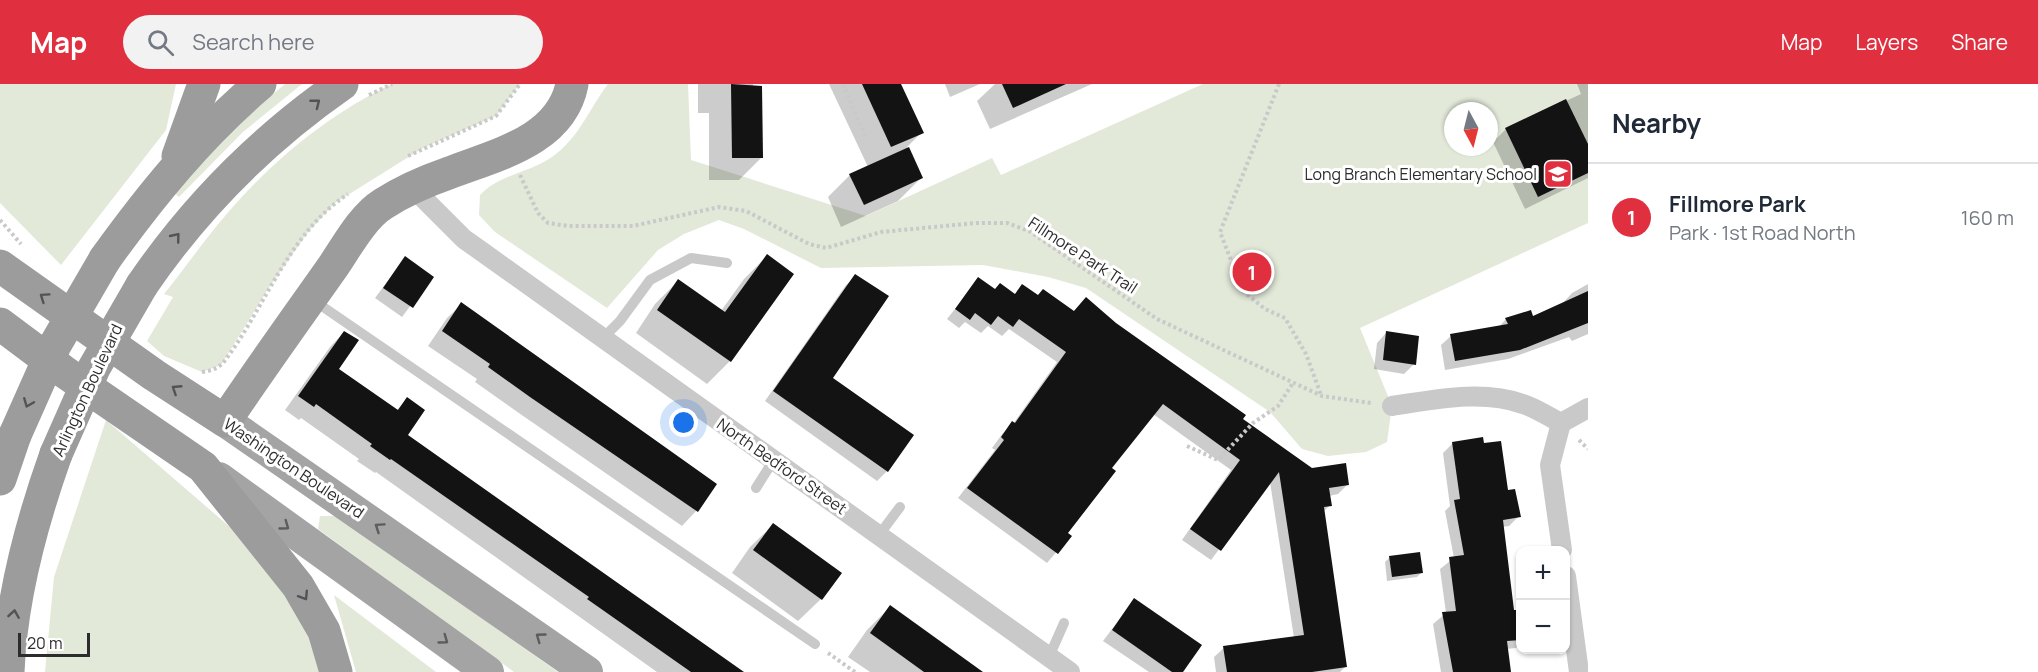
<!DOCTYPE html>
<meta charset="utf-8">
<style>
:root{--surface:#fff;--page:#f2f2f3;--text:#1f2937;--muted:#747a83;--line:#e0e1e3;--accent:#e03040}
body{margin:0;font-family:Manrope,sans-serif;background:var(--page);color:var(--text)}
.controls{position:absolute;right:18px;bottom:18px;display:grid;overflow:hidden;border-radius:12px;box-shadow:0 2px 4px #0004}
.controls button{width:54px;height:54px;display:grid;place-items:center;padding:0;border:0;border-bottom:2px solid var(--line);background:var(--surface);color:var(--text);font:30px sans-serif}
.compass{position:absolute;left:1444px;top:18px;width:54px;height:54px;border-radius:50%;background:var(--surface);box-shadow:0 2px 4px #0004;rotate:173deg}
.scale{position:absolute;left:18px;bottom:15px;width:72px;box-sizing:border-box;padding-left:6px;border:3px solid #2c2c2c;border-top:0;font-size:16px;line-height:21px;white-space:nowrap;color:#2c2c2c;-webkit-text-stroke:4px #fff;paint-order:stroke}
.you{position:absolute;left:684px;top:339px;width:21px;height:21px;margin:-15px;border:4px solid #fff;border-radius:50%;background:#1a73e8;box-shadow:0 0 0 9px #1a73e833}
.badge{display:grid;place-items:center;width:39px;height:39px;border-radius:50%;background:var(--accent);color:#fff;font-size:20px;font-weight:700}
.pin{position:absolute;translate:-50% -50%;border:3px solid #fff;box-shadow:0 2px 6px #0006}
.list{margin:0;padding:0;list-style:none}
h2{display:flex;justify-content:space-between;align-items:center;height:78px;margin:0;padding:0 24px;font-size:26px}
h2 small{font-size:20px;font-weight:400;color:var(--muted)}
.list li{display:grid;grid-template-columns:39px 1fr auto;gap:18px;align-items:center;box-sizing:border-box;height:108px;padding:0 24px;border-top:2px solid var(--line)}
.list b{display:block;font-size:22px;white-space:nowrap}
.list p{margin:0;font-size:20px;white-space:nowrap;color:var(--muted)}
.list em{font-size:20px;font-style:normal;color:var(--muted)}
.icon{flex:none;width:33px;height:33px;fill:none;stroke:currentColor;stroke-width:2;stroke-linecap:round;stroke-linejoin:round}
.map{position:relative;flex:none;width:1588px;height:588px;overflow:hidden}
header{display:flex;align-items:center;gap:36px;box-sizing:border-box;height:84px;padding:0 30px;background:var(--accent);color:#fff}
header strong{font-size:28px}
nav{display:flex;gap:33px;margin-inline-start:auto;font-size:21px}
.search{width:420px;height:54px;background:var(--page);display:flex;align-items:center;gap:15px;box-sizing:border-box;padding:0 21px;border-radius:33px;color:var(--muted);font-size:22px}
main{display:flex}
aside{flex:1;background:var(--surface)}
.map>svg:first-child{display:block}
.green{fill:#e2e9d9;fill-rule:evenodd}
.shadow{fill:#0003}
.building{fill:#131313}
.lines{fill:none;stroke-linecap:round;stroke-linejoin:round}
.path{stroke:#c9c9c9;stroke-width:4;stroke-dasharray:3 3;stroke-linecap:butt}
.service{stroke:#c9c9c9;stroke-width:10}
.minor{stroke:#c9c9c9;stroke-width:20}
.primary{stroke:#a4a4a4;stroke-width:32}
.trunk{stroke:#9c9c9c;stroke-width:33}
.trunk-bridge{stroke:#9c9c9c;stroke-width:33}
.oneway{stroke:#535353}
.oneway2{stroke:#5c5c5c}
.labels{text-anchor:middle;stroke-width:6;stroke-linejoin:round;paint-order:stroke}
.poi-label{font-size:16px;fill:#2c2c2c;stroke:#fff;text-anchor:end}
.street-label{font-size:16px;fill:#2c2c2c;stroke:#fff}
</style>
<header>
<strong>Map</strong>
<div class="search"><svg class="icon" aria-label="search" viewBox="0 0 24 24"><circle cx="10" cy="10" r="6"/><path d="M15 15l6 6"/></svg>Search here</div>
<nav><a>Map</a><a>Layers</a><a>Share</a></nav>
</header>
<main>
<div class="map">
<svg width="1588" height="588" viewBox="0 0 1588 588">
<rect width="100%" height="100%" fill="#fff"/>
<g class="green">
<polygon points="0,0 176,0 166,46 61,181 0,119"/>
<path d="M285,0H302L243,48L179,113L174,109C208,70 245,33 285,0Z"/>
<path d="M392,0H520L496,32L423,64L335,119L308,148L268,205L221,281L202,288L164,272L147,257L173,213L164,210C189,179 212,145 239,116C282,69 335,27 392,0Z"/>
<path d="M608,0H688L691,76L866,132L992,74L1001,91L1203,0H1588V139L1360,244L1392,322L1387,358L1366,368L1328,372L1302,365L1270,328L1086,204L1048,193L983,181L821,184L744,145L719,136L684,150L658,166L607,224L495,148L479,131L480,111C500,90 529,89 552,73C579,54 589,25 608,0ZM1453,27H1489V63H1453Z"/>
<polygon points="106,336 245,456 307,535 320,588 45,588 54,493"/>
<polygon points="320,432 337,432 558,588 514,588 318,445"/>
<polygon points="334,511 436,588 356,588"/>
</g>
<g class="shadow">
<polygon points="698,0 753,0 762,73 739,96 709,96 709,29 698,29"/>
<polygon points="829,0 899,0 922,48 907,63 921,94 898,117 841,143 828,113 850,91 868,83"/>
<polygon points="945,0 980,0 950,13"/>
<polygon points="995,0 1092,0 990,45 977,17"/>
<polygon points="1577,0 1588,0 1588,94 1525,125 1493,58 1506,45 1581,10"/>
<polygon points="767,172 730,277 707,300 636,249 655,220 678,197 721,227 744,195"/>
<polygon points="405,174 432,193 402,233 375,214"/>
<polygon points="856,192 831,295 887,387 877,397 765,317 846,201"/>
<polygon points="979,195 994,206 1014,211 1022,202 1037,213 1073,228 1086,215 1115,241 1241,336 1312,386 1348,400 1338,410 1329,412 1330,421 1323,428 1345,583 1340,588 1216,588 1214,573 1224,564 1294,554 1270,398 1211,476 1182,456 1231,386 1153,330 1110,384 1066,449 1070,452 1047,479 958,414 995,366 992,364 1003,349 1013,340 1057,278 1009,245 1002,252 988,242 981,249 965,238 959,244 947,235"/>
<polygon points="1588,200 1588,250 1572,257 1569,253 1508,275 1445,286 1441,261 1451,252 1499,243 1506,235 1533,234 1562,220 1572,209"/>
<polygon points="462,220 715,401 696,427 682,442 516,327 475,298 477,295 428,262 447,234"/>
<polygon points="344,248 337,285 396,327 407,315 406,352 740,588 657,588 376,388 375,389 357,377 359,375 301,334 299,336 285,326 330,263"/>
<polygon points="1386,249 1414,280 1404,290 1374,285 1377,259"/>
<polygon points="1453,359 1483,361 1519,432 1509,442 1502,443 1513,528 1520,527 1520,560 1516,564 1506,565 1509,588 1441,588 1433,540 1446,529 1440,485 1454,474 1445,427 1450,422 1443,369"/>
<polygon points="773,441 821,515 798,537 732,489 750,463"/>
<polygon points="1390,473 1421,489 1417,493 1387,497 1385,478"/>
<polygon points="1134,516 1181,588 1149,588 1103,557"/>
<polygon points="890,523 981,588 870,588 848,573 867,546"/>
</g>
<g class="building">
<polygon points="731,0 762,2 763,74 732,74"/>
<polygon points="862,0 901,0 924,49 891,63"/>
<polygon points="1002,0 1066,0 1013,24"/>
<polygon points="1566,15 1588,60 1588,89 1538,113 1505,44"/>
<polygon points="909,63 923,94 864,121 849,90"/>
<polygon points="767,170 794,190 731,278 657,226 678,195 725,228"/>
<polygon points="405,172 434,193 413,224 383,204"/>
<polygon points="855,190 889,212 833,294 914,351 888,388 773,307"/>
<polygon points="978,193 995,205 1000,199 1015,210 1022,200 1038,211 1043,205 1074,227 1086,213 1116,239 1246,331 1243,335 1312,384 1346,379 1349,401 1329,404 1332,422 1324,423 1347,583 1312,588 1227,588 1223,562 1304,551 1279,388 1221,467 1190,445 1240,376 1163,320 1112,384 1116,387 1068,449 1072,452 1058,470 967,404 1004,356 1001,353 1012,337 1015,339 1066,268 1019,235 1013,243 998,232 991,241 975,229 970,236 955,225"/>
<polygon points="1588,207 1588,239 1520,266 1455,277 1450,250 1508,240 1505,234 1531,226 1533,232"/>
<polygon points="461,218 717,400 698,428 530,313 488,283 490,280 442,247"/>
<polygon points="344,247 359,256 339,285 398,326 407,313 425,326 408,351 744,588 691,588 587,515 589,513 391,375 390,376 370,362 372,360 316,320 314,323 298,312"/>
<polygon points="1386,247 1419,252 1416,281 1383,276"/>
<polygon points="1483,353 1484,359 1501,357 1508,406 1515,405 1521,433 1503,436 1514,526 1521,526 1521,556 1507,557 1511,588 1453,588 1442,528 1456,527 1449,473 1464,471 1454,416 1460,415 1452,358"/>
<polygon points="773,439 842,489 822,516 753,466"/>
<polygon points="1420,468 1423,489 1392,493 1389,472"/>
<polygon points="1134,514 1202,561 1183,588 1172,588 1112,546"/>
<polygon points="890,521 983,588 924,588 870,549"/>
</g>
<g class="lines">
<g class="path">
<polyline points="843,0 865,52"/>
<polyline points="1279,0 1220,148 1243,207 1265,225 1285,234 1306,270 1321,311"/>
<polyline points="369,11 392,0"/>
<polyline points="408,72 496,32 520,0"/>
<polyline points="520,91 538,129 548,139 568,142 633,142 719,123 746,127 809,160 826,164 881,148 976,139 1007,139 1029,147 1157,235 1322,312 1371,319"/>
<polyline points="0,136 21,160"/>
<path d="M202,288C210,287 217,285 223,279C265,225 288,149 348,110"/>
<polyline points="1579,356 1588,365"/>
<polyline points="1187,362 1218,376 1253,339 1278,322 1293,299"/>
<polyline points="828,569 855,588"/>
</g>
<g class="service">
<polyline points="313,216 815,560"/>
<polyline points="602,255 620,237 650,196 691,174 727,179"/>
<polyline points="756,404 773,377"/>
<polyline points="879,451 900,423"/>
<polyline points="1049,573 1064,539"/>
</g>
<g class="minor">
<polyline points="413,104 464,155 481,167 1070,588"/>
<path d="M1392,322C1433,316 1482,305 1523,320C1536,324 1549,333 1561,339"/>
<polyline points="1561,339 1550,381 1562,466"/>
<polyline points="1561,339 1588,324"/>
<polyline points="1566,492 1579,588"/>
</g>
<g class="primary">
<polyline points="225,337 587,588"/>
<polyline points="219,394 488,588"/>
</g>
<g class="trunk">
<polyline points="178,72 204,0"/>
<path d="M105,175C151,111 200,51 260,0"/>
<path d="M0,182L154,291L225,337C260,285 296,235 332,184C346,164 362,133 383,120C403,107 426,97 449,89C495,71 561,57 572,0"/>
<path d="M142,201C196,122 263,55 342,0"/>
<polyline points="0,240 63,287 203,383 298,502 324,547 336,588"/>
<polyline points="0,395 15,351"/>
<path d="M8,588C11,514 31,440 56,370"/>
</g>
<g class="trunk-bridge">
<polyline points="15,351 55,261 105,175"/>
<polyline points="56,370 94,284 142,201"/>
</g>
</g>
<defs><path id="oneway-chevron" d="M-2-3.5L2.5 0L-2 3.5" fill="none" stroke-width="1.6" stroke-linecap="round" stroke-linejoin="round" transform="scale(1.5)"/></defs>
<g class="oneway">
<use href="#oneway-chevron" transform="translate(316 19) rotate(-38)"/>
<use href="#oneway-chevron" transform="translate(176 153) rotate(-51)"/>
<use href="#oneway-chevron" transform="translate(44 213) rotate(-145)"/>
<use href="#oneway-chevron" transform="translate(176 305) rotate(-147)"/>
<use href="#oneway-chevron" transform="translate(28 319) rotate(112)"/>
<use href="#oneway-chevron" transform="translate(304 512) rotate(58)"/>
<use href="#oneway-chevron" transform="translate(14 530) rotate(-81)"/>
</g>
<g class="oneway2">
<use href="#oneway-chevron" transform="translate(285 442) rotate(36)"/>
<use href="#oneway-chevron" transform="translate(379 443) rotate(-146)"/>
<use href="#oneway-chevron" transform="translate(540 553) rotate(-144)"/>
<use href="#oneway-chevron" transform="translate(444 556) rotate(36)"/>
</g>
<defs>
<g id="school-square" transform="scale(1.5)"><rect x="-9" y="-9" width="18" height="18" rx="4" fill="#e03040" stroke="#fff"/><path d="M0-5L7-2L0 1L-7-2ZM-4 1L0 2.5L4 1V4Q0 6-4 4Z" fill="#fff"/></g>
</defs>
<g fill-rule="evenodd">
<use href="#school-square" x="1558" y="90"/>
</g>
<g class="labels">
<g class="poi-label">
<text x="1537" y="96">Long Branch Elementary School</text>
</g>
<g class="street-label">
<text transform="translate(1083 171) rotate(33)" y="6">Fillmore Park Trail</text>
<text transform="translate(87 306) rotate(-65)" y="6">Arlington Boulevard</text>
<text transform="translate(782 382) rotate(35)" y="6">North Bedford Street</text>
<text transform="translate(294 384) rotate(34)" y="6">Washington Boulevard</text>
</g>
</g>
</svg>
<div class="controls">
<button>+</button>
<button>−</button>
</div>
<svg class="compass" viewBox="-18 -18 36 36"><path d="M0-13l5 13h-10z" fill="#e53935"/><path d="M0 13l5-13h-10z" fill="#747a83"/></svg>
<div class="scale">20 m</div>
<div class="you"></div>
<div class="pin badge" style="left:1252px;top:188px">1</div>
</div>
<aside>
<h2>Nearby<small></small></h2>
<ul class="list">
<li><span class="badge">1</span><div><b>Fillmore Park</b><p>Park · 1st Road North</p></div><em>160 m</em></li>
</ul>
</aside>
</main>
